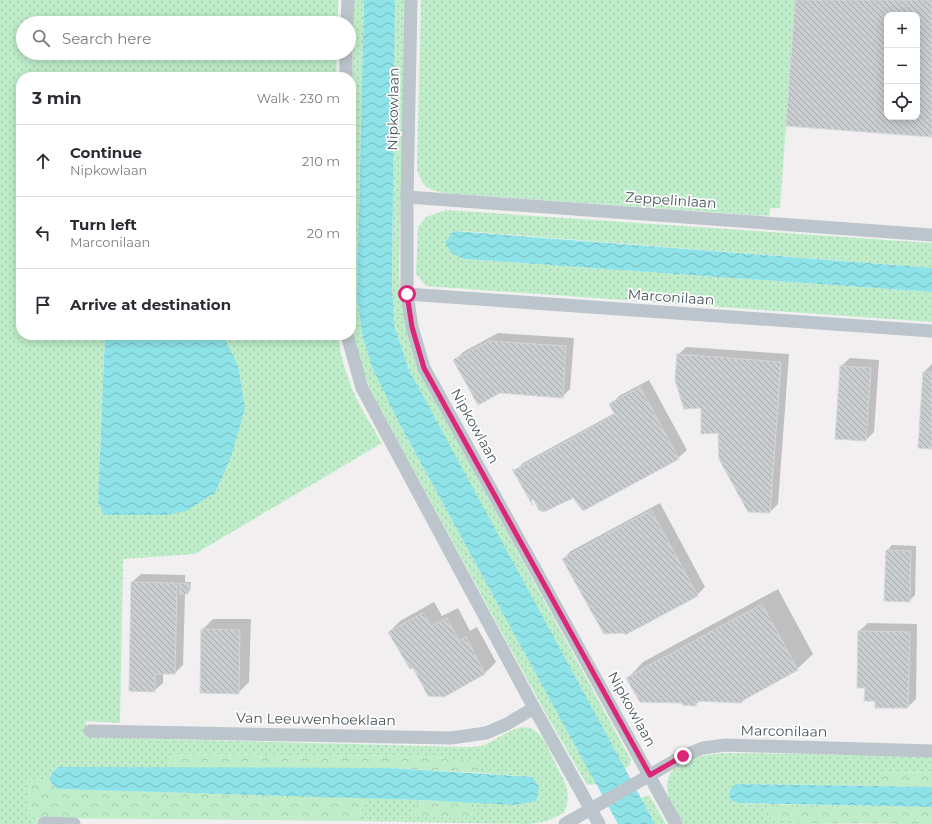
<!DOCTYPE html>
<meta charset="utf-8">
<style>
:root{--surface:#fff;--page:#f7f7f7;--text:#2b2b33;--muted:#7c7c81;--line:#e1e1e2}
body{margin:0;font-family:Montserrat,sans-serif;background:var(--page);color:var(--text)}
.controls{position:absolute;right:12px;top:12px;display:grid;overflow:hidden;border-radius:8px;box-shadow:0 2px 10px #0003}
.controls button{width:36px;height:36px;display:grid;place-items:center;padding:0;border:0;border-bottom:1px solid var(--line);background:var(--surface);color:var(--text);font:20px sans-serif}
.stop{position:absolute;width:12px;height:12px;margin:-9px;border:3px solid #db2777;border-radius:50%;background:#fff}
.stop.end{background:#db2777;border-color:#fff;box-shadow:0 1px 4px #0008}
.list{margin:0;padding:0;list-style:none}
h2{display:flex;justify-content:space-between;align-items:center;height:52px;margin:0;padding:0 16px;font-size:17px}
h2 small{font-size:13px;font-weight:400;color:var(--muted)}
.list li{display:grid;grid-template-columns:26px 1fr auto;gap:12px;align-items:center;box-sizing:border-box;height:72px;padding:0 16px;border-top:1px solid var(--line)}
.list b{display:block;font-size:15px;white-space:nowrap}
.list p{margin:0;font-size:13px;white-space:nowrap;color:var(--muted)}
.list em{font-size:13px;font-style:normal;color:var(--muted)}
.icon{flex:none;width:22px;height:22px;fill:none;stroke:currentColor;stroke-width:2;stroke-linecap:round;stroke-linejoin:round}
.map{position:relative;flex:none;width:932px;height:824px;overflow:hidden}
.search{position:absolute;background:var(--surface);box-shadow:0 2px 10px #0003;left:16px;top:16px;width:340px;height:44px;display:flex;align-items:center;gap:10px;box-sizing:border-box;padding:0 14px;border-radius:22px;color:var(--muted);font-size:15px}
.panel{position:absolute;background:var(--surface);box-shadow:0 2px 10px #0003;left:16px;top:72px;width:340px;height:268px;border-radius:16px}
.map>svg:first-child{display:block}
.grass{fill:url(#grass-dots)}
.forest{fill:url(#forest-crowns)}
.water{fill:url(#water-waves)}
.shadow{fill:#0003}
.building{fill:url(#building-back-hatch);stroke:#d3d6da;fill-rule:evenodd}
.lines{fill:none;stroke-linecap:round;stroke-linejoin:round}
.street{stroke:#bbc5cb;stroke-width:13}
.route{stroke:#db2777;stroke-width:5}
.labels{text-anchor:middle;stroke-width:3.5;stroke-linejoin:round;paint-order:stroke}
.street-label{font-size:14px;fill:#48555b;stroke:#fff}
</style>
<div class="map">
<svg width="932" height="824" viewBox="0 0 932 824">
<defs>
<pattern id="grass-dots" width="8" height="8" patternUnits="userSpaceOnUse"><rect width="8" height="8" fill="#bfedca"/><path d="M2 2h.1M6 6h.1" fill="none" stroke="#a6cdb0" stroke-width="1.8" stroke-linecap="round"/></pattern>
<pattern id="forest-crowns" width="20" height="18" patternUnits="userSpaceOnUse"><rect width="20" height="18" fill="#bfedca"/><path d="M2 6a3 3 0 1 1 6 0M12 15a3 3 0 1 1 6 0" fill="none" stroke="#a6cdb0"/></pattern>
<pattern id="water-waves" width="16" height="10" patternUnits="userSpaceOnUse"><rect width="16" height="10" fill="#8ee3e8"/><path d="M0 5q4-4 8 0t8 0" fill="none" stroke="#76bbbf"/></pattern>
<pattern id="building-back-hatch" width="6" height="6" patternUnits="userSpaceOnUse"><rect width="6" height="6" fill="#c9cdd0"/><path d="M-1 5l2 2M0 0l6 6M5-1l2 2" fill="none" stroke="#a5a9ac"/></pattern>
</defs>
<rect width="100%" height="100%" fill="#f1efef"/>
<g class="grass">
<path d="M0,0H338V23H23V53H337L336,77H21V335H105L98,502L238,367L223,335H338C344,381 359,405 382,443L195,554L123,559L120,723L86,721V737L463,747C469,747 476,747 481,746C497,742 521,716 538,733C546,741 551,754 556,765C566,785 572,791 564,813L547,821L531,824L359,821L364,798L420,800L415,806L474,817V802L514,805L533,777L481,773L475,761L425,756L172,754L167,768L59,767L53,771L49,780L31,779L28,814L38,813L37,824H0Z"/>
<polygon points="354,0 364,0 357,295 362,334 398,421 597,784 587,785 541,705 371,391 355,350 351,322 351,119"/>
<path d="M395,0H406L399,272C401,314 409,342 424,380L631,760L630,765L625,769L431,413L409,370L394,325L392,281Z"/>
<path d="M421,0H795L780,208H770L769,216L443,193C425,188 422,186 417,168Z"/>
<polygon points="446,210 932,243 932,268 464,231 454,231 450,252 464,259 932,292 932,322 426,286 416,274 418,227 426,217"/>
<path d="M730,753L932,756V773L884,772L880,786L738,784L739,803L768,804L765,817L810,823L855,824H683C678,815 670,804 668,794C660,759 705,754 730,753Z"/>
<polygon points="649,795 666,824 655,824 641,798"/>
</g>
<g class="forest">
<polygon points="172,754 425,756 476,761 481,773 389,768 167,768"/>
<polygon points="883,772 932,773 932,787 880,786"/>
<polygon points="30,779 49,780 57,789 364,798 359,821 37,818 37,813 27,814"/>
<polygon points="420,800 474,802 474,817 464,819 413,816 415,806"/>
<polygon points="768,804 932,807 932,824 810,823 765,817"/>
</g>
<g class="water">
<polygon points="364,0 395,0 392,281 394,325 409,370 655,824 618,824 398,421 372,367 362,334 357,295"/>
<polygon points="454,231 932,268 932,292 464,259 450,252 445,242"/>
<polygon points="105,335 223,335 238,366 245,408 231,457 215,493 186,511 167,515 104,515 98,502"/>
<polygon points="59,767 389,768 533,777 539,788 536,801 514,805 420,800 57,789 49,780 53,771"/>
<polygon points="738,784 932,787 932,807 739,803 731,800 729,793 732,787"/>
</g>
<g class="shadow">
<polygon points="498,333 574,338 570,389 562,397 455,360 463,352"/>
<polygon points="686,347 789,354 778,504 770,512 719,432 678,355"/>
<polygon points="850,358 879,360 874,432 866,440 841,366"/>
<polygon points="932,364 932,448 919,447 924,372"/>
<polygon points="649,380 687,450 678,458 583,510 576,498 515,471 523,463 615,413 610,405 619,396"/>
<polygon points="660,503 705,587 697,595 563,559 571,551"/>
<polygon points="892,545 916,546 915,595 909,601 887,551"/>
<polygon points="141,574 185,575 185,582 191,582 190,591 185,593 183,665 175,673 163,673 163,683 154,691 132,582"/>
<polygon points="778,589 813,654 797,669 747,697 742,702 700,700 696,705 628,678 643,662"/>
<polygon points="434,602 442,616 458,608 470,631 477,627 496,662 485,673 443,696 414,667 389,632 400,621"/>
<polygon points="213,619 251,619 249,682 238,693 202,630"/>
<polygon points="868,623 917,624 916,699 908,707 876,700 866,687 858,687 859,631"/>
</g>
<g class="building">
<path d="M795,0H932V137L786,126ZM887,15H917V117H887Z"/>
<polygon points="489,341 566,346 563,398 500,393 478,405 453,360"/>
<polygon points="677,354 781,362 770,513 748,512 719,459 718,433 701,434 701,408 684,409 675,380"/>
<polygon points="840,366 871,368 866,441 835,439"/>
<polygon points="923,372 932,372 932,449 918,448"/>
<polygon points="640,387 679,459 583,511 573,498 544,512 539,510 533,499 531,501 533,506 512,469 514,470 615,415 609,404"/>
<polygon points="651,510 698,596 625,635 624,633 604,634 562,559"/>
<polygon points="886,550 911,551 910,602 884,601"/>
<polygon points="131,582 177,583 175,674 155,674 155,692 129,691"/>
<polygon points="180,583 189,584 188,594 180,594"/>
<polygon points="762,604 798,670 742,701 742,703 696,701 696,706 682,705 682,703 640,702 626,678"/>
<polygon points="423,613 431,626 447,618 459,641 466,637 485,674 444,697 428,696 413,668 410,669 388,632"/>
<polygon points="201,629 240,630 239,694 200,693"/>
<polygon points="858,631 910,632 908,708 875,708 875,701 864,701 865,688 857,688"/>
</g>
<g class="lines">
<g class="street">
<polyline points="411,0 407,197 407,294 412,327 424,368 676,824"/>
<polyline points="347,23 348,0"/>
<polyline points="346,77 346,53"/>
<polyline points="407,197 932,235"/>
<polyline points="407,294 932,331"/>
<polyline points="347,335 362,388 534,708 599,824"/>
<polyline points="90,731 451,738 486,733 507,724 534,708"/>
<polyline points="44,823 74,824"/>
<polyline points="565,824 683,756 703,748 725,745 932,751"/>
</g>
</g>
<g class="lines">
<polyline class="route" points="407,294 412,327 424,368 650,775 683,756"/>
</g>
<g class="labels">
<g class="street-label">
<text transform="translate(393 109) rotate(-89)" y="5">Nipkowlaan</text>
<text transform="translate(671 200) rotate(4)" y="5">Zeppelinlaan</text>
<text transform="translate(671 297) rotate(4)" y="5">Marconilaan</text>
<text transform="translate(475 426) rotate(61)" y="5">Nipkowlaan</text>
<text transform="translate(632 709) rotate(61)" y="5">Nipkowlaan</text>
<text transform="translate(316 719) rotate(1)" y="5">Van Leeuwenhoeklaan</text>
<text transform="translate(784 731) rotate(1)" y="5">Marconilaan</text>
</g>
</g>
</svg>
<div class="controls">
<button>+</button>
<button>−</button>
<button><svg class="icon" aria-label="locate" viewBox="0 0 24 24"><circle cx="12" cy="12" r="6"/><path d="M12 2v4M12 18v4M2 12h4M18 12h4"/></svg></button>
</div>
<div class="stop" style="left:407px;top:294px"></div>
<div class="stop end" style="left:683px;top:756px"></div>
<div class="search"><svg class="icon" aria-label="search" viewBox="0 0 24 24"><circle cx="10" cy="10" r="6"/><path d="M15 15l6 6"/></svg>Search here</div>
<section class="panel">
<h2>3 min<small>Walk · 230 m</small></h2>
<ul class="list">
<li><svg class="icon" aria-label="ahead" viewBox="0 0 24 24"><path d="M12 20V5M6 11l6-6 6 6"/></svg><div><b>Continue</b><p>Nipkowlaan</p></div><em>210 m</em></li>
<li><svg class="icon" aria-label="left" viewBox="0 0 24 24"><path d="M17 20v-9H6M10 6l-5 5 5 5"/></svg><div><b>Turn left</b><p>Marconilaan</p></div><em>20 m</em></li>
<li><svg class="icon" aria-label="arrive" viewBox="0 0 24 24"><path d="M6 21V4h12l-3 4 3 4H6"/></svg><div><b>Arrive at destination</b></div></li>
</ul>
</section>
</div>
